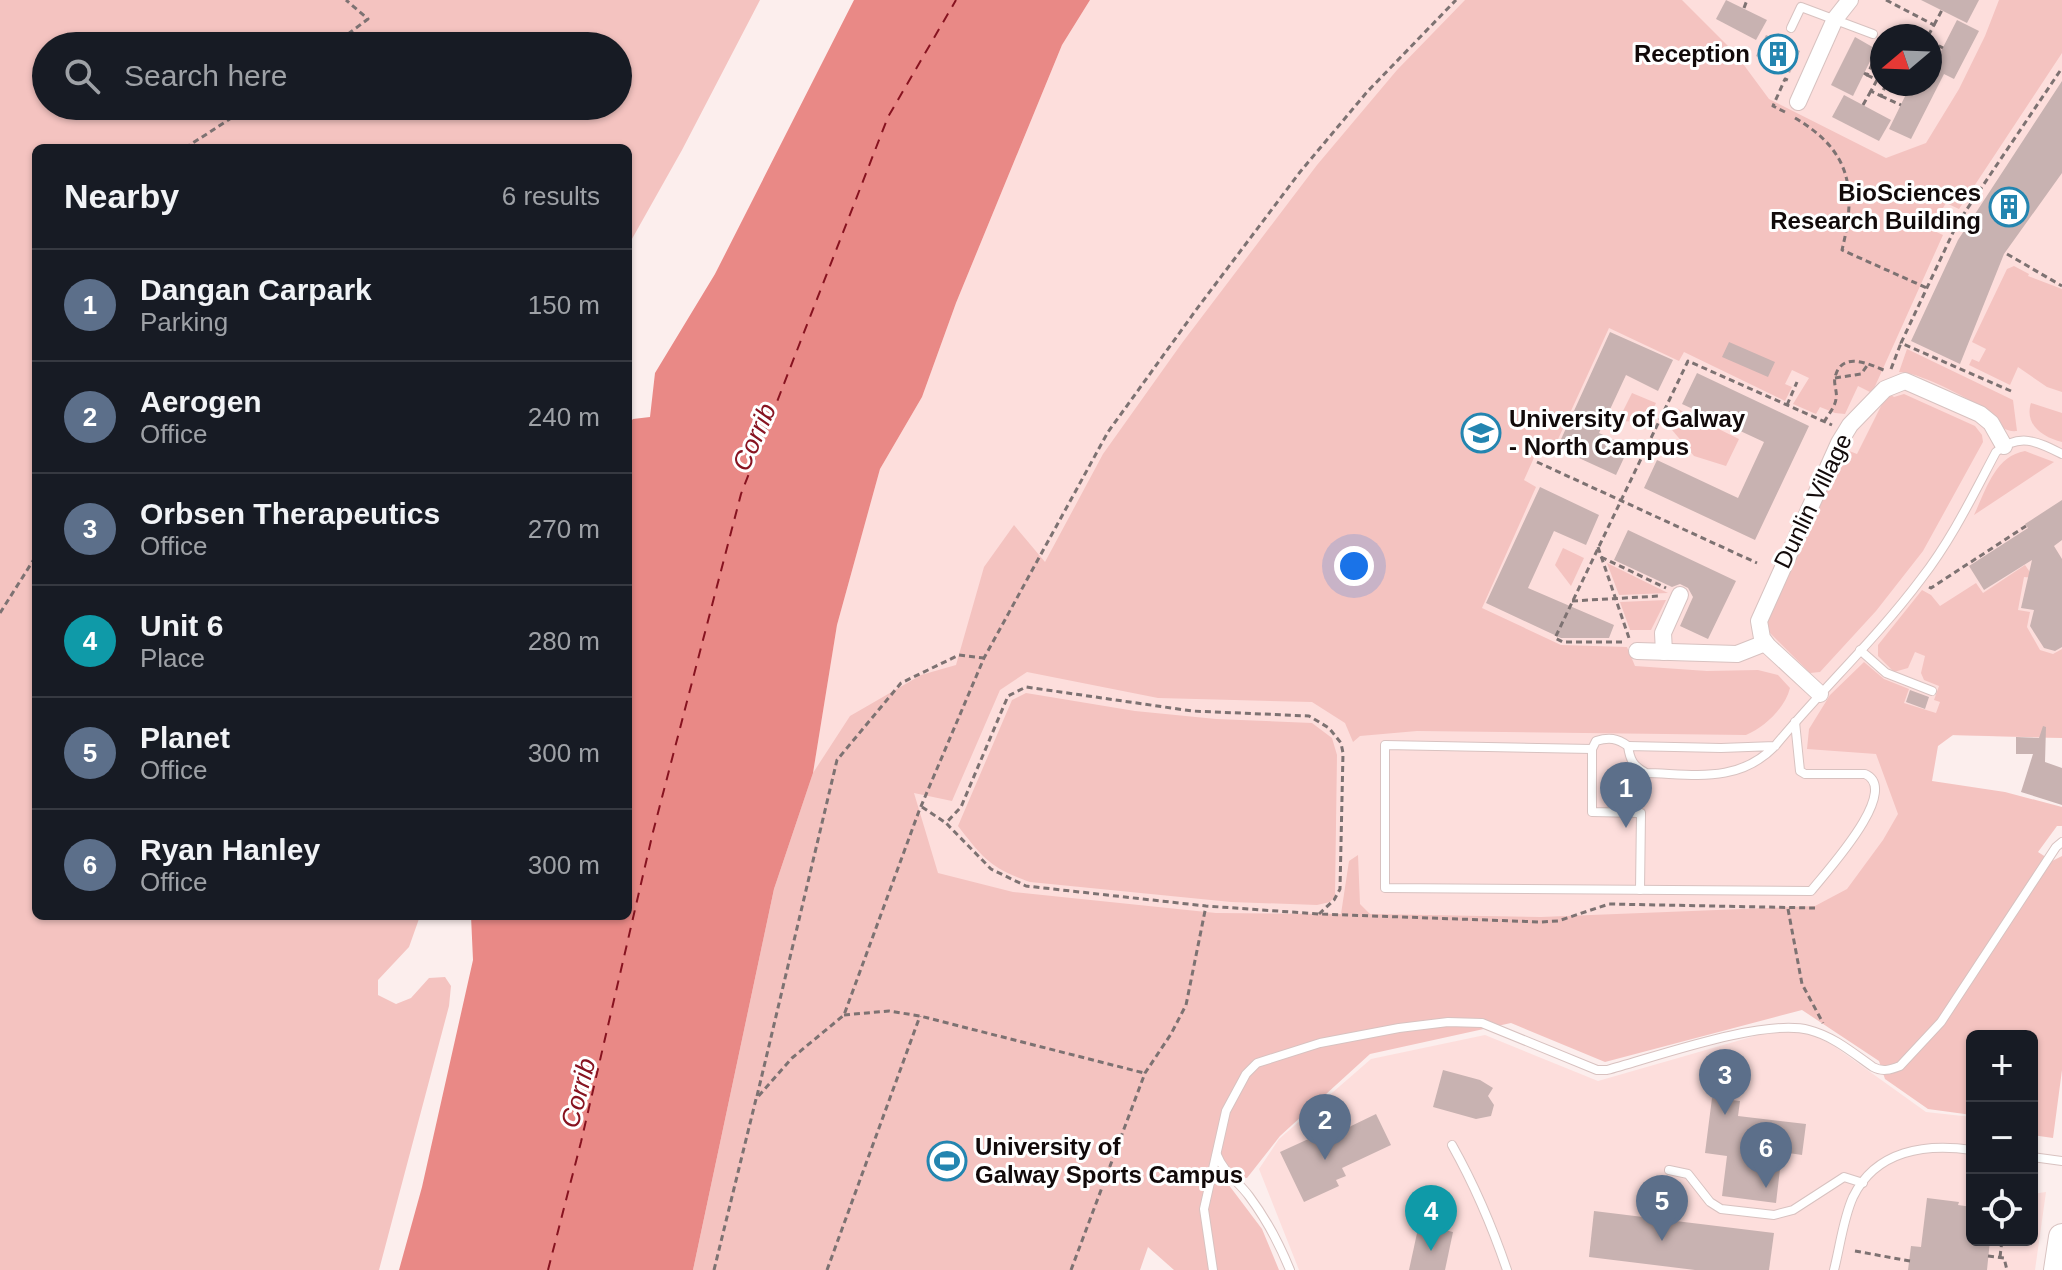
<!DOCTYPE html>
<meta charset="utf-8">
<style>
:root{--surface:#171b24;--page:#20242c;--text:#f1f3f6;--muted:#9ea1a6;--line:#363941;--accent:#2563eb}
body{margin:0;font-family:Helvetica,sans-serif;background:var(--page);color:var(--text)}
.controls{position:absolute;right:24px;bottom:24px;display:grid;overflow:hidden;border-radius:12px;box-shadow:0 2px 6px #0004}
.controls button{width:72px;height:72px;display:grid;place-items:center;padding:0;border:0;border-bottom:2px solid var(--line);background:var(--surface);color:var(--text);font:40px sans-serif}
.compass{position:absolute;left:1870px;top:24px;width:72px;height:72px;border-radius:50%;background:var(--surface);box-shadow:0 2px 6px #0004;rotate:251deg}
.you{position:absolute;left:1354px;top:566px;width:28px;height:28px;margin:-20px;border:6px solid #fff;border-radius:50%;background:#1a73e8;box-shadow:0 0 0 12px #1a73e833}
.badge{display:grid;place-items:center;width:52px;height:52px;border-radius:50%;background:var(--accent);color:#fff;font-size:26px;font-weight:700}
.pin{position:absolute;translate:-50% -66px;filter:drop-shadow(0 2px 4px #0008)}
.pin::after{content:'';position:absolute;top:42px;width:28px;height:24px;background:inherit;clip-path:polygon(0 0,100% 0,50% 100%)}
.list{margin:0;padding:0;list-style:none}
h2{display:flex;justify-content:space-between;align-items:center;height:104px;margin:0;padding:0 32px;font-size:34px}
h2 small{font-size:26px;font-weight:400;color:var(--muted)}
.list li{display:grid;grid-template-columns:52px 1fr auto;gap:24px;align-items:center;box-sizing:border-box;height:112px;padding:0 32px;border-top:2px solid var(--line)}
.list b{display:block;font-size:30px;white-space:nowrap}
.list p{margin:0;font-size:26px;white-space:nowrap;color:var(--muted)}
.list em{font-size:26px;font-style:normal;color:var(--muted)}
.icon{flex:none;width:44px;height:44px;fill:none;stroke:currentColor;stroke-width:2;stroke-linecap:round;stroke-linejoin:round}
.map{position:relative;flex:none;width:2062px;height:1270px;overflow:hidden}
.search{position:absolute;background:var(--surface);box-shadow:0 2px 6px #0004;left:32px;top:32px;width:600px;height:88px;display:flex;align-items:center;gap:20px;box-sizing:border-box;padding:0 28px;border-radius:44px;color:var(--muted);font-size:30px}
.panel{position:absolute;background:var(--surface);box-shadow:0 2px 6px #0004;left:32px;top:144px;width:600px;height:776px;border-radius:12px}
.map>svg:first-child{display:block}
.built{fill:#fddedc;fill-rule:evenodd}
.green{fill:#f4c3c0;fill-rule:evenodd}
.water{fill:#e98986}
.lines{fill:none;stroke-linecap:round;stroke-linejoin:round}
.ferry{stroke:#871320;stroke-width:2;stroke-dasharray:10 8;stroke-linecap:butt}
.building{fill:#c8b2b1}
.lane-casing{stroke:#d8c2c0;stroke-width:10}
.street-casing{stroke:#d8c2c0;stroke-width:18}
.primary-casing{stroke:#d8c2c0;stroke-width:28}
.path{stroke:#7d7272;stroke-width:3;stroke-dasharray:6 4;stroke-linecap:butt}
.lane{stroke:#fff;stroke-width:8}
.street{stroke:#fff;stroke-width:16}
.primary{stroke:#fff;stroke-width:26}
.labels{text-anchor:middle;stroke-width:6;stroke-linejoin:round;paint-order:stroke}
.poi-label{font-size:24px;font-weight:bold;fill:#120a0a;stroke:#fff;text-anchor:end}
.street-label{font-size:24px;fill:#120a0a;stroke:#fff}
.water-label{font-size:26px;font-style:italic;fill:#871320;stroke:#fff}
</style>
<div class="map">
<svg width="2062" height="1270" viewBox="0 0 2062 1270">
<rect width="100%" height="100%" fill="#fceeed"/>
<g class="built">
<path d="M1090,0H2062V738L1939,735L1866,879L1823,913L1363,924L775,887L813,773L837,625L880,469L922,397L956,303L1062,45ZM1882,36H1930V84H1882Z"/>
<polygon points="1792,1031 1812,1034 1834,1046 1926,1112 1972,1117 1972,1240 2032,1240 2032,1194 2046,1192 2035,1270 1299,1270 1259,1169 1279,1139 1371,1059 1485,1035 1598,1081 1765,1033"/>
</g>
<g class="green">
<path d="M0,0H760L682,150L628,246V148H36V916H420L409,947L378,980V995L396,1004L411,998L429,978L445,977L451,986L449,1006L379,1270H0ZM46,46H618V106H46Z"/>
<path d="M1465,0H1682L1735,53L1769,99L1886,158L1926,143L1959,89L1985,36L1999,0H2062V53L1959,209L1946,203L1930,229L1943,235L1872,393L1858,386L1845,414L1835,413L1820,407L1816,414L1793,404L1809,378L1792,370L1785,384L1792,387L1785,401L1684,352L1679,361L1609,328L1554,448L1541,442L1524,480L1536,487L1482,608L1561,645L1627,647L1635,666L1707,671L1758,670L1778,675L1790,688C1785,708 1765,727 1746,735L1417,731L1360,736L1353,742L1345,723L1312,702L1158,698L1027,672L1000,690L952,801L914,793L938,873L1013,892L1216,913L1341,914L1349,861L1358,855L1360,904L1370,914L1541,917L1815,906L1847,889L1883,840L1898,814L1876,754L1807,749L1809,729L1830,695L1864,662L1884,679L1909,689L1904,703L1936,713L1940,702L1934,700L1939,686L1924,680L1921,673L1925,656L1915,652L1908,668L1894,672L1878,656V645L1922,590L1931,595L1940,606L1976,583L1983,593L2025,565L2034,578L2024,577L2018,610L2030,612L2027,627L2040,650L2053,654L2062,649V738L1953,735L1938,746L1932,781L2005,792L2062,807V826H2057L2038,852L2052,861L2062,856V1070L2053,1138L2032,1135V1036H1972V1115L1928,1109L1885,1079L1879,1061L1802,1010L1605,1062L1511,1023L1370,1054L1280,1136L1247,1178L1222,1176L1262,1229L1279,1270H1174L1148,1247L1140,1270H693L774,889L813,773L850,716L921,675L956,665L984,567L1014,525L1045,562L1103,454L1182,343L1317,165L1397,70Z"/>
<polygon points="2014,266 2029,274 2028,276 2062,289 2062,392 2047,387 2018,367 2010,385 1969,365 1972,359 1979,362 1986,349 1972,342 2007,269"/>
<path d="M1907,349L2013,400L2017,431C1998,433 1990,413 1976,404C1960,394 1917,372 1899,372Z"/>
<polygon points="1632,393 1656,403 1647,422 1618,421"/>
<polygon points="1904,394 1975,426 1982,435 1983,442 1923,551 1876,611 1820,672 1810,673 1768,631 1767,615 1844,449 1857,454 1882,404 1891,395 1894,397"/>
<path d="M2031,403L2062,413V442C2043,437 2024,425 2031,403Z"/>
<polygon points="1676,408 1739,439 1726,466 1694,456 1667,424"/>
<path d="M2025,451L2054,462L1974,515C1986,490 1995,456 2025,451Z"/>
<polygon points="1563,548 1584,558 1571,586 1555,565"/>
<polygon points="1607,563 1668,593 1619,595"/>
<polygon points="1666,600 1651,630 1630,630 1620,602"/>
<path d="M1026,693L1135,711L1216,719L1312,723L1332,738L1337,755L1335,896L1330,902L1317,905L1231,902L1030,882C990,868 983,858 958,826L1012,700Z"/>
</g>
<polygon class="water" points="854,0 1090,0 1062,45 956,303 922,397 880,469 837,625 813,773 774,889 693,1270 399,1270 422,1187 473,960 471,916 628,916 628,424 633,419 650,417 655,373 715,274"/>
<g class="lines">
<polyline class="ferry" points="548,1270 581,1142 653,832 741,494 888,117 956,0"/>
</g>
<g class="building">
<polygon points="1726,0 1767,20 1756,40 1716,19"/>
<polygon points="1921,0 1979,0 1967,23"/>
<polygon points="1957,20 1979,31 1954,79 1944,74 1911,139 1889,129 1911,84 1930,84 1930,73"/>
<polygon points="1766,35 1800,51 1790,73 1756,56"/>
<polygon points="1855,37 1876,49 1853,96 1831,85"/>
<polygon points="2062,81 2062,173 2004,254 1960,364 1911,341 1958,240"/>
<polygon points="1844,95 1891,120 1879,141 1832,117"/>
<polygon points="1610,332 1673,360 1658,391 1626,375 1599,433 1629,447 1616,475 1557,448"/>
<polygon points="1729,342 1775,362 1768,377 1722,357"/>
<polygon points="1697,373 1809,426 1755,540 1644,488 1657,460 1738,498 1764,442 1682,404"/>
<polygon points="1540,487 1599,515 1586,545 1554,531 1528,588 1614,625 1609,638 1561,638 1486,603"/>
<polygon points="2062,500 2062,540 2054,546 2062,559 2062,647 2055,651 2044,648 2030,626 2034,610 2021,608 2032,560 1984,590 1969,566 2028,528 2025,524"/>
<polygon points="1628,530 1736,581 1708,639 1680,626 1693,597 1688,588 1680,584 1672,587 1614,560"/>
<polygon points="1910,690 1929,697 1925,709 1906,702"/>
<polygon points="2043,726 2046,727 2045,762 2062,768 2062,805 2021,792 2033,754 2016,754 2016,737 2039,738"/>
<polygon points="1443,1070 1480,1080 1493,1088 1488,1096 1494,1105 1491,1116 1476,1119 1433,1107"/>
<polygon points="1712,1098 1740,1101 1738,1116 1806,1124 1802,1155 1782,1152 1776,1203 1722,1196 1727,1156 1705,1153"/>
<polygon points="1376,1114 1391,1145 1342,1168 1346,1176 1336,1180 1339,1186 1304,1202 1280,1152 1315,1136 1318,1142"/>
<polygon points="1927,1198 1959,1202 1958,1205 1972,1207 1972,1240 1990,1240 1987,1270 1908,1270 1911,1246 1921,1247"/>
<polygon points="1594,1211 1774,1233 1769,1270 1695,1270 1589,1257"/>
<polygon points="1419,1224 1453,1232 1445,1270 1409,1270"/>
</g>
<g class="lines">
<g class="lane-casing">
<g id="lane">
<polyline points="1791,28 1801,7 1873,34"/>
<polyline points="1860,650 1886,673 1932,691"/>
<path d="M1628,746C1617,738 1609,737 1596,741L1592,749L1385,745V888L1811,891C1826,872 1902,790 1865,774H1805L1800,771L1795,722"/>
<path d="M1775,746L1721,748L1628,746C1630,760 1633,766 1646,773C1694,774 1738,784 1775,746C1822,689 1877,638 1921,579C1952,539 1973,495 1996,452C2020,432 2038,442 2062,454"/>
<polyline points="1592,749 1592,812 1641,813 1640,890"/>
<path d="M1452,1145C1475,1186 1492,1226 1507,1270"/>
<path d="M1217,1155C1224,1173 1238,1181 1249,1196C1267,1220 1279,1243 1290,1270"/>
<polyline points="2032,1157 2062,1161"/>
<polyline points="1669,1170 1688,1174 1710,1202 1721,1209 1774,1215 1793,1210 1844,1177 1863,1183"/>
<path d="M1213,1270L1204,1209L1226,1111L1246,1074L1257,1063L1320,1043L1399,1028L1448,1022L1482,1023L1597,1070H1607C1655,1057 1764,1018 1809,1030C1833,1036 1853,1053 1873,1067C1882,1072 1890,1070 1900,1066L1941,1022L2056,847L2062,842"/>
<path d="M1834,1270C1840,1247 1843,1219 1853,1197C1876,1150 1926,1143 1972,1150"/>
</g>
</g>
<g class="street-casing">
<g id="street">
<polyline points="1798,102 1835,19 1850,0"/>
<polyline points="1637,651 1737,654 1765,643"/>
<polyline points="1664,652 1663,633 1680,595"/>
<polyline points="1820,694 1768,646 1762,638 1759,621 1839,443 1850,425 1885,389 1905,381 1980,414 1991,423 2004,446"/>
</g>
</g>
<g class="primary-casing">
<polyline id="primary" points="2057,1270 2062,1237"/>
</g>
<g class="path">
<polyline points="1886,0 1934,25 1928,36"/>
<polyline points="1744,8 1747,0"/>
<polyline points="1934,25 1942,10"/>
<polyline points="1930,41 1943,48"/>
<polyline points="332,46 368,19 346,0"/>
<polyline points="1864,73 1867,75 1879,50 1877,45"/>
<polyline points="1867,75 1882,82"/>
<polyline points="1877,80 1871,91 1881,96 1886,84"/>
<polyline points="1881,96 1901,105"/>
<polyline points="1863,105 1871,91"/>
<polyline points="1785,112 1773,106 1785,79 1790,81"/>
<path d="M1795,118C1851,151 1857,189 1842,250L1927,288"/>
<polyline points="185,148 250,106"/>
<polyline points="2007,254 2062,286"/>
<polyline points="1891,369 1901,343"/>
<polyline points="1835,378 1861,374 1869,363"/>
<polyline points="2011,391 1901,343 1957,224 2062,68"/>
<polyline points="1787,405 1797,382"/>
<path d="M1824,422C1828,415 1835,407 1836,399C1838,391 1832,383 1836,374C1844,351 1871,365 1886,371"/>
<polyline points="1537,462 1757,563"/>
<polyline points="1598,547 1629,638"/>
<polyline points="1601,557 1666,588"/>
<polyline points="1929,587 1931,588 2026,526"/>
<polyline points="1572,601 1660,596"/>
<polyline points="0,613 36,556"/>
<polyline points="1622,642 1563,642 1555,638 1688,361 1832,425"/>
<polyline points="922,807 946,823"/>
<polyline points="1788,909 1802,984 1823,1023"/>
<polyline points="1319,914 1334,900 1340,889 1343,753 1341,743 1329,728 1309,716 1192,711 1026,687 1008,696 961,807 946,823 991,869 1026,886 1206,906 1319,914 1541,922 1558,921 1609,904 1815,908"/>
<polyline points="844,1015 889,1011 920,1016 1144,1073"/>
<polyline points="757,1096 837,760 901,683 959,655 984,658"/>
<polyline points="1855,1251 1910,1261"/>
<polyline points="1988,1256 2004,1258 2007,1270"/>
<polyline points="2000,1257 2002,1240"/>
<polyline points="714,1270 756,1099 792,1058 844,1015 919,811 984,658 1108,432 1196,310 1300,172 1367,92 1456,0"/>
<polyline points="827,1270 920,1016"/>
<polyline points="1071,1270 1145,1073 1171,1034 1186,1005 1206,906"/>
</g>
<use href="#lane" class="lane"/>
<use href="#street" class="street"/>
<use href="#primary" class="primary"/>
</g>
<defs>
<g id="building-ring" transform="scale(2)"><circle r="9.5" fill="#fff" stroke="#2385b0" stroke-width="1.5"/><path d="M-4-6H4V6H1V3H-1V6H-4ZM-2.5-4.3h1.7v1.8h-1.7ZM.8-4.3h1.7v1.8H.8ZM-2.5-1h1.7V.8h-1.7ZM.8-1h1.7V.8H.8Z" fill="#2385b0"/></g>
<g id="university-ring" transform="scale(2)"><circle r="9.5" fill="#fff" stroke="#2385b0" stroke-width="1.5"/><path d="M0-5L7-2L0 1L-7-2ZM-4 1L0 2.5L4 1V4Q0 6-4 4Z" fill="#2385b0"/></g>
<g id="stadium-ring" transform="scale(2)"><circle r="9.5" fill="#fff" stroke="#2385b0" stroke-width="1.5"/><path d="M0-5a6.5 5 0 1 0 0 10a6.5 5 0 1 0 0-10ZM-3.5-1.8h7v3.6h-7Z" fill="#2385b0"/></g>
</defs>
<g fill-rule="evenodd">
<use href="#building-ring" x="1778" y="54"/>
<use href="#building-ring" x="2009" y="207"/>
<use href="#university-ring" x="1481" y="433"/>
<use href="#stadium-ring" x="947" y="1161"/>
</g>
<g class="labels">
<g class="poi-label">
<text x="1750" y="62">Reception</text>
<text x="1981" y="201">BioSciences<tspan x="1981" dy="28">Research Building</tspan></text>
<text x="1509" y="427" text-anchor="start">University of Galway<tspan x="1509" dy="28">- North Campus</tspan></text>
<text x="975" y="1155" text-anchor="start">University of<tspan x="975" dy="28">Galway Sports Campus</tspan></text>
</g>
<g class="street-label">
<text transform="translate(1813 501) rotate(-64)" y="8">Dunlin Village</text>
</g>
<g class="water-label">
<text transform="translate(754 437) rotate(-66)" y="9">Corrib</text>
<text transform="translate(578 1093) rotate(-75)" y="9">Corrib</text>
</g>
</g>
</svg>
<div class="controls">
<button>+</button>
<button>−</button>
<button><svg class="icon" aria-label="locate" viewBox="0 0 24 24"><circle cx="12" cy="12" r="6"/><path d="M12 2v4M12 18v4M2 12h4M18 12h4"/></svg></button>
</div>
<svg class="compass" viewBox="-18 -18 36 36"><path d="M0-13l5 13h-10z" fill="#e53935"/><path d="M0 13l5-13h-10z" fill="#9ea1a6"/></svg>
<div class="you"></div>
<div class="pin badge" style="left:1626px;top:828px;background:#5c6f8a">1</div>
<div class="pin badge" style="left:1325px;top:1160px;background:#5c6f8a">2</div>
<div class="pin badge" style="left:1725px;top:1115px;background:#5c6f8a">3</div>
<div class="pin badge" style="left:1431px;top:1251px;background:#0f9aa8">4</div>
<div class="pin badge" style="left:1662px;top:1241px;background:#5c6f8a">5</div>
<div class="pin badge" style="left:1766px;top:1188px;background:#5c6f8a">6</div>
<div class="search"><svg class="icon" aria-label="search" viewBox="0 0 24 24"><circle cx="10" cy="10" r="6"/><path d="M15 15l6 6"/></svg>Search here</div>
<section class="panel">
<h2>Nearby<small>6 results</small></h2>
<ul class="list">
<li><span class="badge" style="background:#5c6f8a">1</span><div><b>Dangan Carpark</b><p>Parking</p></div><em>150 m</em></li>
<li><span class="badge" style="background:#5c6f8a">2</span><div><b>Aerogen</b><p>Office</p></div><em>240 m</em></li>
<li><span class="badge" style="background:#5c6f8a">3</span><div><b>Orbsen Therapeutics</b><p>Office</p></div><em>270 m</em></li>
<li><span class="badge" style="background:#0f9aa8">4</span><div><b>Unit 6</b><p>Place</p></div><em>280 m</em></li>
<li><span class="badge" style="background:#5c6f8a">5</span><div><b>Planet</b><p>Office</p></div><em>300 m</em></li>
<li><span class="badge" style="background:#5c6f8a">6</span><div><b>Ryan Hanley</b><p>Office</p></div><em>300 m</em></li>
</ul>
</section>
</div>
